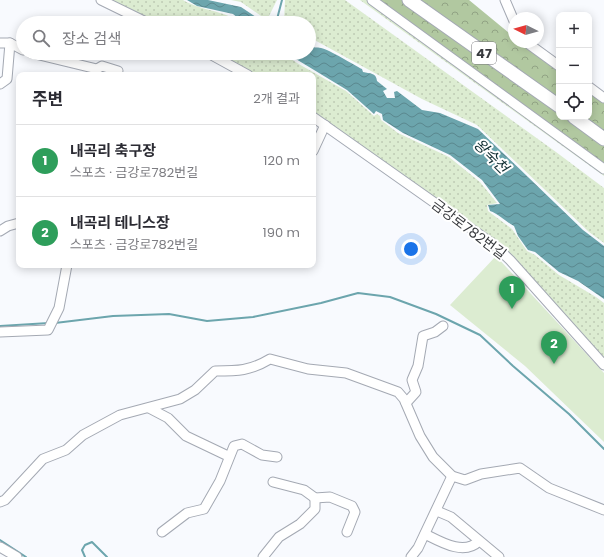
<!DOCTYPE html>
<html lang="ko">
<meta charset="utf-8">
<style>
:root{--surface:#fff;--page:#f7f7f7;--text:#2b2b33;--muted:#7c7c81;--line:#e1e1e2;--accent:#7847bf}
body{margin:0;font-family:Poppins,"Noto Sans KR",sans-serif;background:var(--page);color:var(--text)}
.controls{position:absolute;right:12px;top:12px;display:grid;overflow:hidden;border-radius:8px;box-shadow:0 2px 10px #0003}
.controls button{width:36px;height:36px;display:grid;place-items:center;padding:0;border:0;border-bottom:1px solid var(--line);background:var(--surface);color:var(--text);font:20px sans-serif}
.compass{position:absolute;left:508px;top:12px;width:36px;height:36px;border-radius:50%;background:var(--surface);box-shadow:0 2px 10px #0003;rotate:275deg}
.you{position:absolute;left:411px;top:249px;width:14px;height:14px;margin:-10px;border:3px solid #fff;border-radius:50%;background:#1a73e8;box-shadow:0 0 0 6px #1a73e833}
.badge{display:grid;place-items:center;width:26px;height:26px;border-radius:50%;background:var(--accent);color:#fff;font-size:13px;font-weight:700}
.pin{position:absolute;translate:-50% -33px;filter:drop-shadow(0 1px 2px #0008)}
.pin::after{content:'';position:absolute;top:21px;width:14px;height:12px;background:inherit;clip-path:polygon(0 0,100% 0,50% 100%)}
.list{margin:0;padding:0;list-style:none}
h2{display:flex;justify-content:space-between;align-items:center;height:52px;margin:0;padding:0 16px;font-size:17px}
h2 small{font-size:13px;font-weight:400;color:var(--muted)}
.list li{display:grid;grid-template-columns:26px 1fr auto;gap:12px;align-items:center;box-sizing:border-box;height:72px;padding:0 16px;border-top:1px solid var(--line)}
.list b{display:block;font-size:15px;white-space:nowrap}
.list p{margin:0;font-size:13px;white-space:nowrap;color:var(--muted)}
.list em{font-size:13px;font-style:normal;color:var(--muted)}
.icon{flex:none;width:22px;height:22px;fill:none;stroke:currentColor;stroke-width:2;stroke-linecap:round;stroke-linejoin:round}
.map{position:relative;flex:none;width:604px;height:557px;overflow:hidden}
.search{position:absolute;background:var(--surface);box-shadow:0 2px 10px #0003;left:16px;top:16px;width:300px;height:44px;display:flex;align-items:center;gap:10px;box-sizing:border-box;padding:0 14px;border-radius:22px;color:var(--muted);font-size:15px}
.panel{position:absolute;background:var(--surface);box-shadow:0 2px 10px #0003;left:16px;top:72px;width:300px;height:196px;border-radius:8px}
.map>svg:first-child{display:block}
.grass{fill:url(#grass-dots)}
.forest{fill:url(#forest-crowns)}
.park{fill:#dcecd1}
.water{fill:url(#water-waves)}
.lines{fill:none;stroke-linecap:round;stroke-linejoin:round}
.stream{stroke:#6ca5ad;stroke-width:2}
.minor-casing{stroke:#a4a9b3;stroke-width:11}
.highway-casing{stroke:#a4a9b3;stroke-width:15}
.minor{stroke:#fff;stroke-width:9}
.highway{stroke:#fff;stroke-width:13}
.labels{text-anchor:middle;stroke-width:4;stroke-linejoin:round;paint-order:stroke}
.shield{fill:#fff;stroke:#747578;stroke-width:1}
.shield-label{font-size:13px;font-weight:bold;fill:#383a3e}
.street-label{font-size:14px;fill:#383a3e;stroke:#fff}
.water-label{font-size:15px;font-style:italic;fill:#112f33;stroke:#fff}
</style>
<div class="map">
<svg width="604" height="557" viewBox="0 0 604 557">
<defs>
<pattern id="grass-dots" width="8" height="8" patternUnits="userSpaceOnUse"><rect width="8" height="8" fill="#dcecd1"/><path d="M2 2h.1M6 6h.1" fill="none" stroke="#becbb4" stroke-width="1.8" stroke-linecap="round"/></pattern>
<pattern id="forest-crowns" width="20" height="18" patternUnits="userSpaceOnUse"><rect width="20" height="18" fill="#b1c8a0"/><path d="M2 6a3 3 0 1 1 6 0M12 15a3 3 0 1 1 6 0" fill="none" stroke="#91a384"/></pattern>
<pattern id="water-waves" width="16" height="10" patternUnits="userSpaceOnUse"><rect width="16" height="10" fill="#6ca5ad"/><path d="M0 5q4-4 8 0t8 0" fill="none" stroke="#5a878e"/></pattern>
</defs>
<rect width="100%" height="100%" fill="#f8fafe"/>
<g class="grass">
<path d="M110,0H183C201,11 224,10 241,23H155Z"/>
<polygon points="231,0 277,0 267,20 241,2"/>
<polygon points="285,0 345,0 556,152 604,188 604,243 589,232 477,125 422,99 309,37 309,23 284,23"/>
<polygon points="360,0 368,0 604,172 604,176"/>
<polygon points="214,53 283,53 297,63 346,91 374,116 377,114 380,116 381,120 398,133 449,157 480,182 497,203 487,205 488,211 512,229 527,251 535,255 559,275 596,297 604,303 604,361 539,289 434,198 313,113 313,75 256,75"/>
</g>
<polygon class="forest" points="376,0 469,0 514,37 514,42 521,42 559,69 559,117 589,117 589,91 604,101 604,166"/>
<polygon class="park" points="496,256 604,373 604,442 525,366 450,305"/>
<g class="water">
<polygon points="187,0 208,0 241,7 265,23 244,23 233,14 197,6"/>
<path d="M309,46C314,48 317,47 321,48C330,50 354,65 362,69L363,72C370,74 376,72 377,81L387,89L383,91L387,98H395L394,92L397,91L422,110L440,113L478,129L583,230L604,246V299L578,281L559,272L535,252L528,250L518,236L514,226C506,222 499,214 490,211L488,205L500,204L482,180L450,155L403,133L383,120L382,114L376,111L374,114L347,90L286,53H309Z"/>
</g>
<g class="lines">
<g class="stream">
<polyline points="276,23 282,0"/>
<polyline points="55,323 113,316 169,314 207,321 253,317 321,303 358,293 390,297 436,314 480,335 513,366 569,414 604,449"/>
<polyline points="0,326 49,323"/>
<polyline points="0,540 26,557"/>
<polyline points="85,557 82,550 85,545 92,542 107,557"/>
</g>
<g class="minor-casing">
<g id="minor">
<polyline points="101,0 148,23"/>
<polyline points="372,0 604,169"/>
<polyline points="505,0 514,21"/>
<polyline points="526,42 559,66"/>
<polyline points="0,43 10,43 23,50"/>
<polyline points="31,53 97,69 102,66 118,71 117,75"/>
<polyline points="208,53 248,75"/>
<polyline points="0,84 7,79 10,43"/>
<polyline points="589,87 604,98"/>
<polyline points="313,117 493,244 510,260 604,365"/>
<polyline points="313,151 325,125"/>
<polyline points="0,231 8,226 19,223"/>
<polyline points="0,332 48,330 59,308 67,265"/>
<polyline points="406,403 416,392 412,380 418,366 423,336 435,332 443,326"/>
<polyline points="149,408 168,418 186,436 228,456"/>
<polyline points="273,482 304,490 315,498 330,497 352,506 355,512 347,532"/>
<path d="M0,502L5,500L43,459L66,450L83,435L120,415L180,399L195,390L215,371C238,371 250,371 270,359L308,369L346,373L398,392L404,399L420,436L433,457L452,476L465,480L481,474L520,468L549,488L604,510"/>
<polyline points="437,511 451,517 499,557"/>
<polyline points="162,532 187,513 204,509 220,481 234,446 242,444 262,455 277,457"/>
<path d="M425,534C441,542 464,556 479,541"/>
<polyline points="0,547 17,557"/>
<polyline points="263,557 279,537 300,524 315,509 315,498"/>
<polyline points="411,557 418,548 452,476"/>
</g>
</g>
<g class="highway-casing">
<g id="highway">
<polyline points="409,0 559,106"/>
<polyline points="574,117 604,139"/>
</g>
</g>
<use href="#minor" class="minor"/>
<use href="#highway" class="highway"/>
</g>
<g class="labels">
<rect class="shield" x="472" y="42" width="24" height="22" rx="3"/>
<g class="shield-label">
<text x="484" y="58">47</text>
</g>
<g class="street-label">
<text transform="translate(469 229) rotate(37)" y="5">금강로782번길</text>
</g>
<g class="water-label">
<text transform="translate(491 156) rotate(45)" y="5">왕숙천</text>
</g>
</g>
</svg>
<div class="controls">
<button>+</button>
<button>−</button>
<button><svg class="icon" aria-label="locate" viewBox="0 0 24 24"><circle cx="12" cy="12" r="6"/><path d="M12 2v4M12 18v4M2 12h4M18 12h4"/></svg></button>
</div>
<svg class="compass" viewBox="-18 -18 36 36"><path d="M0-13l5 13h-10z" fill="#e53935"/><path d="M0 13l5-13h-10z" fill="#7c7c81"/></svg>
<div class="you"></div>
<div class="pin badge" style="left:512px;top:309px;background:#2e9e5b">1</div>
<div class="pin badge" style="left:554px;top:364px;background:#2e9e5b">2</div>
<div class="search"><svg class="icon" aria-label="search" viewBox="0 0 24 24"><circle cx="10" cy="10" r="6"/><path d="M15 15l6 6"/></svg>장소 검색</div>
<section class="panel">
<h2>주변<small>2개 결과</small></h2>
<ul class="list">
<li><span class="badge" style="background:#2e9e5b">1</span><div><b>내곡리 축구장</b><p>스포츠 · 금강로782번길</p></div><em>120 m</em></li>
<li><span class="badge" style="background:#2e9e5b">2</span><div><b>내곡리 테니스장</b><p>스포츠 · 금강로782번길</p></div><em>190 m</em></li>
</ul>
</section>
</div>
